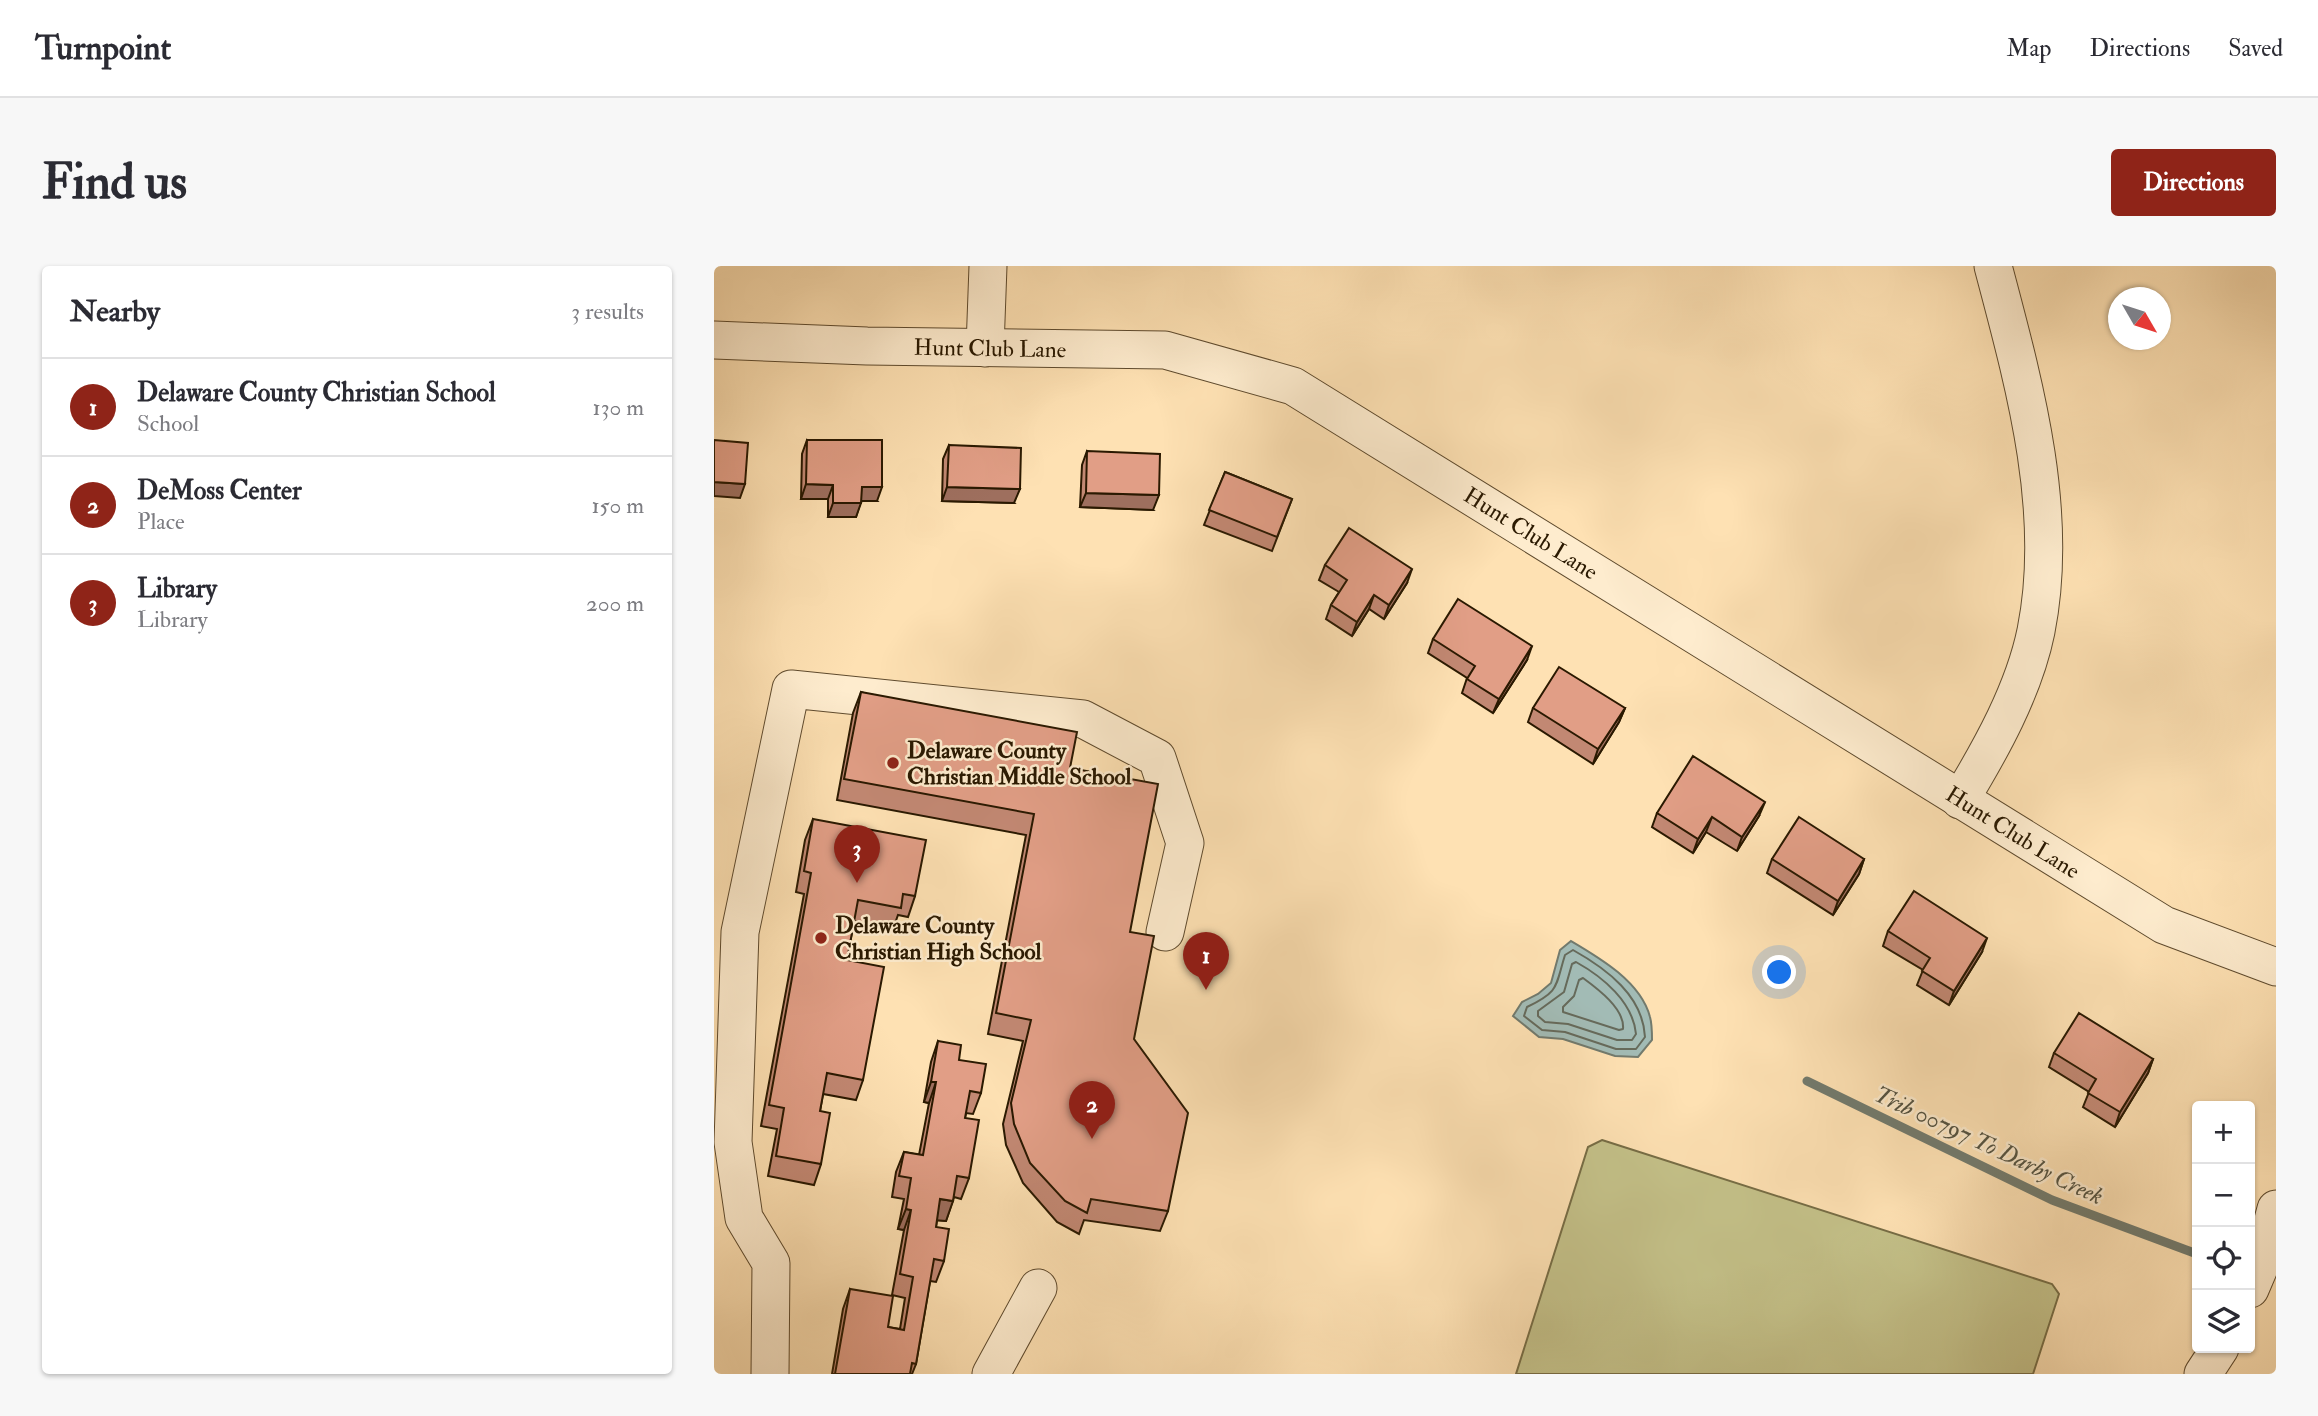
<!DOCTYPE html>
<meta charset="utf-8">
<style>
:root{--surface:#fff;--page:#f7f7f7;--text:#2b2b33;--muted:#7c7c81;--line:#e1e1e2;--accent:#8f2418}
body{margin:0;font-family:"IM FELL Double Pica",serif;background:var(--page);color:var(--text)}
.controls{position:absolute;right:21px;bottom:21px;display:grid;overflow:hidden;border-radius:7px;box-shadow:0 2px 5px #0004}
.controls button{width:63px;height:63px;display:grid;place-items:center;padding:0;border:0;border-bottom:2px solid var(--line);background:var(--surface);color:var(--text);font:35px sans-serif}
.compass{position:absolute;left:1394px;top:21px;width:63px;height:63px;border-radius:50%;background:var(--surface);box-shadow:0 2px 5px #0004;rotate:129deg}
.you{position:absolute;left:1066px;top:707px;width:24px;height:24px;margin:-18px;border:5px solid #fff;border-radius:50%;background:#1a73e8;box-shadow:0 0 0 10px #1a73e833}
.badge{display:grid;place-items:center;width:46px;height:46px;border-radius:50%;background:var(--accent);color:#fff;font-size:23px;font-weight:700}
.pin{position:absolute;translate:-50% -58px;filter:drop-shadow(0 2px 4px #0008)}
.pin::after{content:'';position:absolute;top:37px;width:24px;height:21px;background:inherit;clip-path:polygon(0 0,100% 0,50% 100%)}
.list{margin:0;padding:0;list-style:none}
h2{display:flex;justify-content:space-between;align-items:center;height:91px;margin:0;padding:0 28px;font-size:30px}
h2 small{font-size:23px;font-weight:400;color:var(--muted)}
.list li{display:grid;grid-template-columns:46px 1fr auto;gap:21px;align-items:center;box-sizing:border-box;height:98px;padding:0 28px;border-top:2px solid var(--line)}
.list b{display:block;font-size:26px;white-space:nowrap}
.list p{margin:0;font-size:23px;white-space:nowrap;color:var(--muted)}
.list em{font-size:23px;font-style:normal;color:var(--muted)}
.icon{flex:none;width:38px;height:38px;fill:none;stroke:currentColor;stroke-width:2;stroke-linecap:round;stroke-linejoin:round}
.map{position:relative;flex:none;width:1562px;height:1108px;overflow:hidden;border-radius:7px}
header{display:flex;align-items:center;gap:42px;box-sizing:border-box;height:98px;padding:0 35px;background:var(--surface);border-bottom:2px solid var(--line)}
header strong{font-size:33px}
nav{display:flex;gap:38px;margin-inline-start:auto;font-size:24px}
.intro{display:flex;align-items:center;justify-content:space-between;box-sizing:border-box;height:168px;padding:0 42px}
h1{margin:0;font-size:49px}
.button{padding:18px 32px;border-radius:7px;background:var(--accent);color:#fff;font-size:24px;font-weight:700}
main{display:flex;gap:42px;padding:0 42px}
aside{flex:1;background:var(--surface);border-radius:7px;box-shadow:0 2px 5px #0004}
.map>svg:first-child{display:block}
.green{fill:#c4c189;stroke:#776d45;stroke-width:2}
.water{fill:#a2bbb5;stroke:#727a6d;stroke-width:2}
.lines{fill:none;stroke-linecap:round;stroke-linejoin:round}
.shore{stroke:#666a5b;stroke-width:2}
.stream{stroke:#727a6d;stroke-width:9}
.minor-casing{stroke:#5f4b2e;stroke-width:39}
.minor{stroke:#feecce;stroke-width:37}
.wall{fill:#c28873;stroke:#2a1901;stroke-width:2}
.shaded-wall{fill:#9e6f5e;stroke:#2a1901;stroke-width:2}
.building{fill:#e19e86;stroke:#2a1901;stroke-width:2}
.poi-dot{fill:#8f2418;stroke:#feecce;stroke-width:2.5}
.labels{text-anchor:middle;stroke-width:5;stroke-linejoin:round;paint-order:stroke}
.street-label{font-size:23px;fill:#2a1901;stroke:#feecce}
.poi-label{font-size:23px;font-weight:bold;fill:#2a1901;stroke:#feecce;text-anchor:start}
.water-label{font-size:24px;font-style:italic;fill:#545240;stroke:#feecce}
</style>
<header>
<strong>Turnpoint</strong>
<nav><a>Map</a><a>Directions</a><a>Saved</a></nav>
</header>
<div class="intro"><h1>Find us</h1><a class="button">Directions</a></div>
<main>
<aside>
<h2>Nearby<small>3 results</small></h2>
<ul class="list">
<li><span class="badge">1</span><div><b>Delaware County Christian School</b><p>School</p></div><em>130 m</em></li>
<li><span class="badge">2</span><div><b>DeMoss Center</b><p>Place</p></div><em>150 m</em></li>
<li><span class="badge">3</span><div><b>Library</b><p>Library</p></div><em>200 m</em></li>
</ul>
</aside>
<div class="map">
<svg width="1562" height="1108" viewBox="0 0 1562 1108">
<rect width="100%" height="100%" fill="#fee1b3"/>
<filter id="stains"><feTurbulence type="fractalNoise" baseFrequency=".00286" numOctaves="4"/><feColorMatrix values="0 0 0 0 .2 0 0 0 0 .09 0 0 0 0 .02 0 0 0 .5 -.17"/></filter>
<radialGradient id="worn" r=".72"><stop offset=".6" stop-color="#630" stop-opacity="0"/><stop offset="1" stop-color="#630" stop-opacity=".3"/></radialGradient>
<polygon class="green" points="888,874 1338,1018 1345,1028 1319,1108 802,1108 874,881"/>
<path class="water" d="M857,675C886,692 927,716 936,751C938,758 938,766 938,774L924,791L901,790L849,773L825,771L799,750L808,736L824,728L837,717L846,684Z"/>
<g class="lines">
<g class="shore">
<path d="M859,684C893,703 929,730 931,771L922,783H902L851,766L828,764L810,750L813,741C846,725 841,721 851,689Z"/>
<path d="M862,696C889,711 919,736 922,768L918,774H903L854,758L831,756L824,750V745L850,726L858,698Z"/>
<path d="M869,712C884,723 911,743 909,763L905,764L849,746V741L860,730L865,714Z"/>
</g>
<polyline class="stream" points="1093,815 1338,934 1483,988"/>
<g class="minor-casing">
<g id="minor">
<polyline points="0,74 153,80 451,84 579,120 1450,659 1562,701"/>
<polyline points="271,82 274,0"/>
<path d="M1246,534C1277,483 1310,424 1322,365C1346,245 1310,117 1279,0"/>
<polyline points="1536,1023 1548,995 1562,943"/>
<polyline points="56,1108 57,997 30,952 19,876 26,666 77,423 369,453 443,492 471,577 451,666"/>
<polyline points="277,1108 324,1022"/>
<polyline points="1489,1108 1506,1082"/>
</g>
</g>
<use href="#minor" class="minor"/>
</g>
<g class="wall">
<polygon points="93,174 163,235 147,235 142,251 114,251 114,233 87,233 88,188"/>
<polygon points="235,179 300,237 228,235 229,193"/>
<polygon points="373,185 439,244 366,241 368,199"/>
<polygon points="511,206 578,233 558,285 490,259"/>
<polygon points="611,299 693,317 670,353 655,343 638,370 612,353 617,339 625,326 605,314"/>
<polygon points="719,373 813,394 779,447 748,427 753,412 714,387"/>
<polygon points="147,426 356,502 416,666 420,773 454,945 446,965 370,954 365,968 343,956 309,917 292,879 289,858 309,775 274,768 312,569 123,534 139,447"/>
<polygon points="819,442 911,442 905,456 879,498 814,456"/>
<polygon points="943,547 1045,550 1023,585 992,566 979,587 938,561"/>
<polygon points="99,553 201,630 194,651 184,649 179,663 140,655 133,694 149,814 142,834 109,828 106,845 107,898 100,919 54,910 63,863 47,860 90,628 82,626 91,574"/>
<polygon points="1058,593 1150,593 1145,608 1119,649 1053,607"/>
<polygon points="1174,665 1268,686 1235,739 1203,719 1209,704 1169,680"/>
<polygon points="224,775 245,794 267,827 259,848 252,847 251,852 255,912 247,933 240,931 232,955 223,954 222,961 230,995 222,1016 216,1015 202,1098 198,1108 118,1108 129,1043 136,1023 174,1061 186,1063 191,1032 178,1029 190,964 184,963 190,933 178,931 182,906 190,886 205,889 215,837 210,836 217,796"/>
<polygon points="1340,787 1439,793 1434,807 1401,861 1369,841 1375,826 1335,801"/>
</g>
<g class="shaded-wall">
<polygon points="0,216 31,218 26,232 0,230"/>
<polygon points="92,218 119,219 114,233 87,233"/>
<polygon points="148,221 168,221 163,235 142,235"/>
<polygon points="233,221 306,223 300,237 228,235"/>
<polygon points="372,227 445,229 439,244 366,241"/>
<polygon points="119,237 147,237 142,251 114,251"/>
<polygon points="698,303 693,317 670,353 675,339"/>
<polygon points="660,329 655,343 638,370 643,356"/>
<polygon points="818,380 813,394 779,447 785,433"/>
<polygon points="911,442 905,456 879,498 884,483"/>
<polygon points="1051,536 1045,550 1023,585 1028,571"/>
<polygon points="998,551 992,566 979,587 984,573"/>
<polygon points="1150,593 1145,608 1119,649 1124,635"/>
<polygon points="1273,672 1268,686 1235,739 1240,725"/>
<polygon points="1439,793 1434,807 1401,861 1406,846"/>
<polygon points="217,816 222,816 215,837 210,836"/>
<polygon points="226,933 239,935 232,955 219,954"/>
<polygon points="192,943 197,944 190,964 184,963"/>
</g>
<g class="building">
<polygon points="0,174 34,177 31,218 0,216"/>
<polygon points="93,174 168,174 168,221 148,221 147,237 119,237 119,219 92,218"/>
<polygon points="235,179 307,182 306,223 233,221"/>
<polygon points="373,185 446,188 445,229 372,227"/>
<polygon points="511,206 578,233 563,271 495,244"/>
<polygon points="635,262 698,303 675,339 660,329 643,356 617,339 633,314 611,299"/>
<polygon points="744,333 818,380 785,433 753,413 761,400 719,373"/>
<polygon points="845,401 911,442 884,483 819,442"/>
<polygon points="147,426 363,466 356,502 444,518 416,666 440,670 420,773 474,847 454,945 377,933 373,947 351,935 316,897 300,858 297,837 317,754 282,747 320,548 130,513"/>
<polygon points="979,490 1051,536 1028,571 998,551 984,573 943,547"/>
<polygon points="1085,551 1150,593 1124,635 1058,593"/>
<polygon points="99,553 212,574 201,630 189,628 187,642 144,634 133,694 170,701 149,814 113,807 106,845 116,847 107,898 62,890 70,842 55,839 97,607 90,605"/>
<polygon points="1200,625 1273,672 1240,725 1208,705 1216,692 1174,665"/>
<polygon points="1365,747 1439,793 1406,846 1374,827 1382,813 1340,787"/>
<polygon points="224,775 247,779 245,794 272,798 267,827 256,825 251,852 265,854 255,912 243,910 239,935 226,933 222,961 235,963 230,995 220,993 202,1098 198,1097 196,1108 121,1108 136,1023 179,1030 174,1061 190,1064 199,1011 186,1008 197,944 192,943 197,912 185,910 190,886 209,889 222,816 217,816"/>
</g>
<g class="poi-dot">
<circle cx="179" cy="497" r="7"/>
<circle cx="107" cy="672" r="7"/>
</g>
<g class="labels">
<g class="street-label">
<text transform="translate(276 82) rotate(1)" y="8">Hunt Club Lane</text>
<text transform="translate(817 267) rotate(32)" y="8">Hunt Club Lane</text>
<text transform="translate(1299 566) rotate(32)" y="8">Hunt Club Lane</text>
</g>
<g class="poi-label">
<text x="193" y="492">Delaware County<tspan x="193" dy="26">Christian Middle School</tspan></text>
<text x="121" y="667">Delaware County<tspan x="121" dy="26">Christian High School</tspan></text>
</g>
<g class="water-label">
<text transform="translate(1275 879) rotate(25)" y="8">Trib 00797 To Darby Creek</text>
</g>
</g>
<rect width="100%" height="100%" filter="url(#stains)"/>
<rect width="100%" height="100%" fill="url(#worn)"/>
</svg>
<div class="controls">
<button>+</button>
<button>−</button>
<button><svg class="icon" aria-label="locate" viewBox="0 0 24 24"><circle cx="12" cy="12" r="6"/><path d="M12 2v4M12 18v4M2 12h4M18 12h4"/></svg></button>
<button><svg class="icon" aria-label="layers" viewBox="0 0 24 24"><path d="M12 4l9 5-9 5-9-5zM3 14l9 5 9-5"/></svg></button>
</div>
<svg class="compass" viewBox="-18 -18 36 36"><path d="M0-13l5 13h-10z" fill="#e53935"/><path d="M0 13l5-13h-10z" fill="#7c7c81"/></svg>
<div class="you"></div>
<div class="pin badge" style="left:492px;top:724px">1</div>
<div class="pin badge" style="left:378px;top:873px">2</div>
<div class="pin badge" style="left:143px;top:617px">3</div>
</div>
</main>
